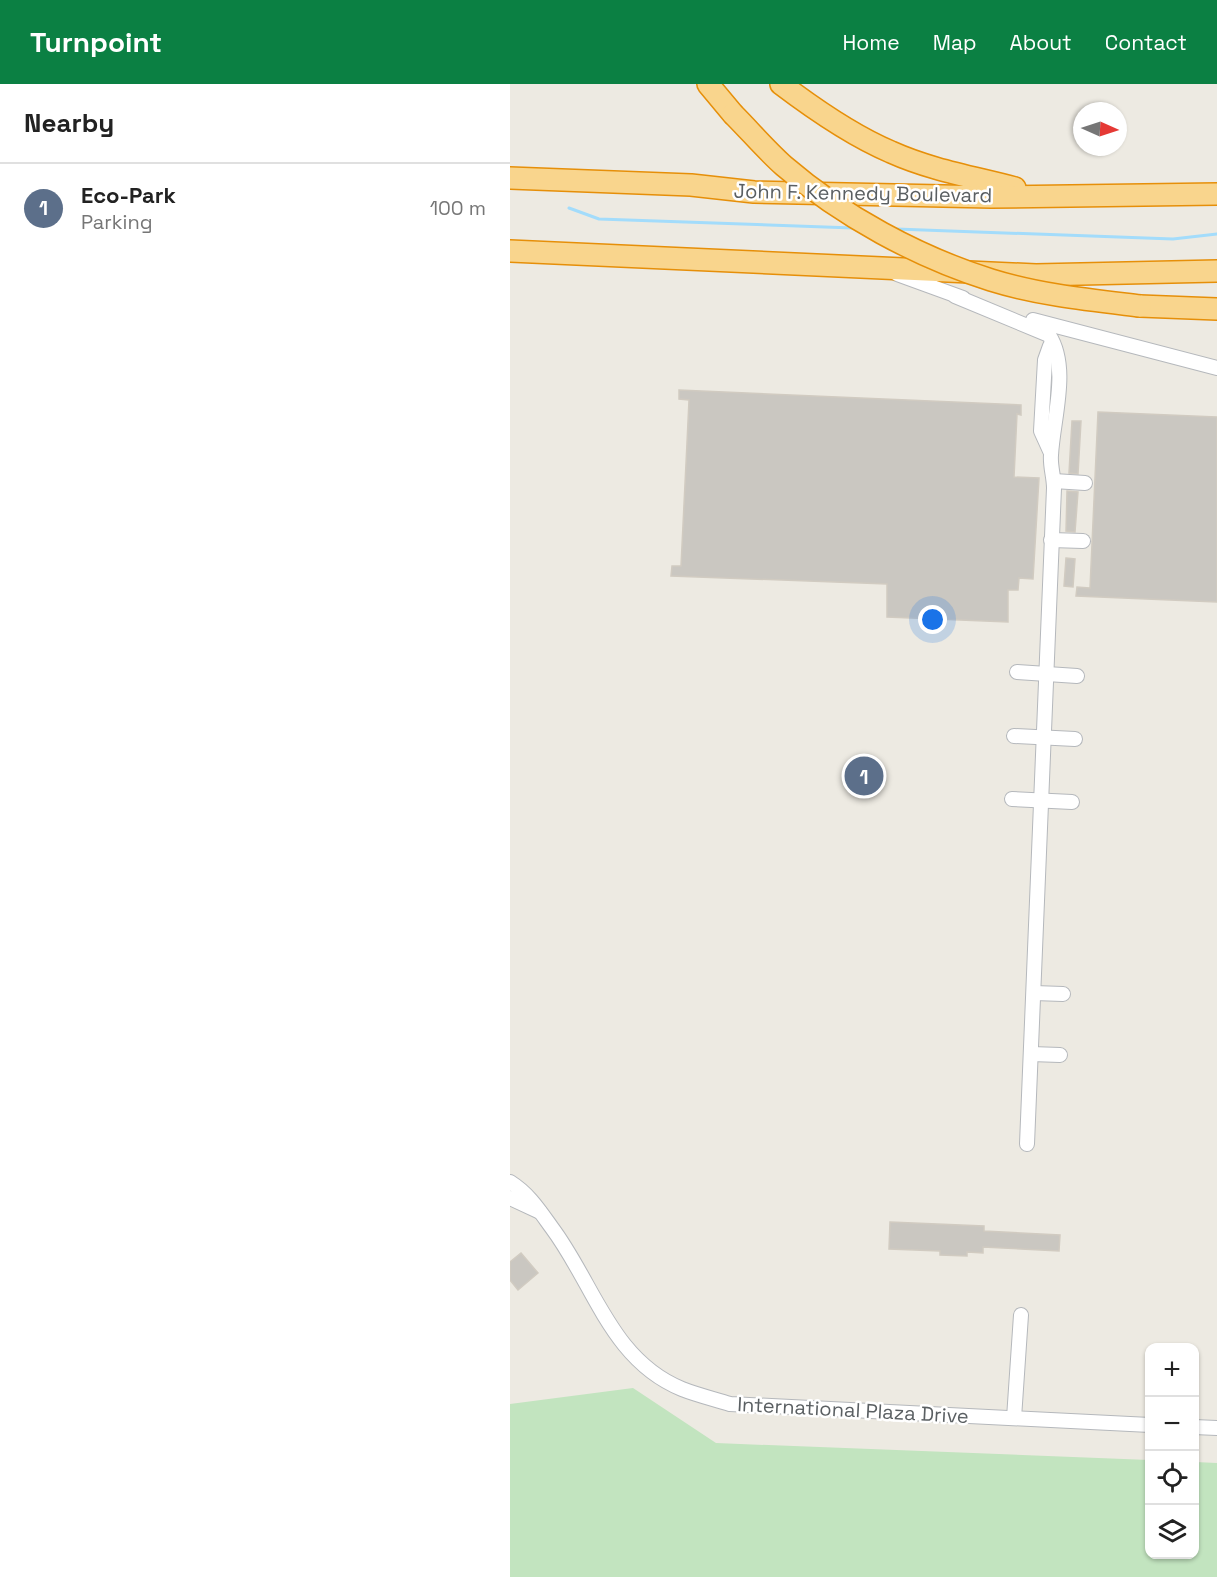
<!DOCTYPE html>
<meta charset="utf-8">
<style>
:root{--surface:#fff;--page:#f2f2f2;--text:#222;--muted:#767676;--line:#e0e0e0;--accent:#0b8043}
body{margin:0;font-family:"Space Grotesk",sans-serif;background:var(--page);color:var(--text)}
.controls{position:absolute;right:18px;bottom:18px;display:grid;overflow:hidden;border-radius:12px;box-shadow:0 2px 4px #0004}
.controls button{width:54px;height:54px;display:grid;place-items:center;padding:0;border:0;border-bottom:2px solid var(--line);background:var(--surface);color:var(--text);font:30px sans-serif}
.compass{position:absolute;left:563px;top:18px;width:54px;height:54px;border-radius:50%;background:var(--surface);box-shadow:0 2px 4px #0004;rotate:93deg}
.you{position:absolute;left:423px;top:536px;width:21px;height:21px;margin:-15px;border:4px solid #fff;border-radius:50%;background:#1a73e8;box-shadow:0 0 0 9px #1a73e833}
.badge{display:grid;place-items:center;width:39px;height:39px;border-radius:50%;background:var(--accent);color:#fff;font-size:20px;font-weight:700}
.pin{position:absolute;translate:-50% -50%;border:3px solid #fff;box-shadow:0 2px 6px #0006}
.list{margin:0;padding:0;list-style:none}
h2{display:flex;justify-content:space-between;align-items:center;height:78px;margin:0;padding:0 24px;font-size:26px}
h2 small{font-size:20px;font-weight:400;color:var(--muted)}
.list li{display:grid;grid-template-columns:39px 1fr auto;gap:18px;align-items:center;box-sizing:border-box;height:90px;padding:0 24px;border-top:2px solid var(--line)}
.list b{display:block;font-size:22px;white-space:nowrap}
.list p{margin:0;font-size:20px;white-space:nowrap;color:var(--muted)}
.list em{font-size:20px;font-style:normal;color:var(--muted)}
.icon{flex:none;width:33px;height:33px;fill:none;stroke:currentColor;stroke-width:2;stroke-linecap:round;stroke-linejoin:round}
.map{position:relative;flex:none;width:707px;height:1493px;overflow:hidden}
header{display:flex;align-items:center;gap:36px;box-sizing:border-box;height:84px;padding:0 30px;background:var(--accent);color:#fff}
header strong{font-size:28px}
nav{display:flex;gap:33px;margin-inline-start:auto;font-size:21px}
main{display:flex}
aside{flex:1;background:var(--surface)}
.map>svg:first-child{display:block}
.green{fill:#c2e4bf}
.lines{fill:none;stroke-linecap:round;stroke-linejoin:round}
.stream{stroke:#a3dcfb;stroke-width:3}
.building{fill:#cac7c1;stroke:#d1cbc1;stroke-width:1.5}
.minor-casing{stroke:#b5b8bc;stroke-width:16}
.highway-casing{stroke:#e68f09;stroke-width:24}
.minor{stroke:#fff;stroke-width:14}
.highway{stroke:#f9d58d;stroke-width:21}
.highway-bridge-casing{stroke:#e68f09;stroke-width:24;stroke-linecap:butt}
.highway-bridge{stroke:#f9d58d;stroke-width:21}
.labels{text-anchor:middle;stroke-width:5;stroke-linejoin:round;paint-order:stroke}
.street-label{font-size:20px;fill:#5a5f62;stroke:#fff}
</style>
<header>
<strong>Turnpoint</strong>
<nav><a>Home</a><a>Map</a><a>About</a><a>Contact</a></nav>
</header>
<main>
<aside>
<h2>Nearby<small></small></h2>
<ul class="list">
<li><span class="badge" style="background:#5c6f8a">1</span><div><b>Eco-Park</b><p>Parking</p></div><em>100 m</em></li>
</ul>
</aside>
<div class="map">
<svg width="707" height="1493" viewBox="0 0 707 1493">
<rect width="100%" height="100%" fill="#edeae2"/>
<polygon class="green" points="123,1304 206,1359 639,1376 640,1470 684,1470 685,1378 707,1379 707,1493 0,1493 0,1320"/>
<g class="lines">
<g class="stream">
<polyline points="59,124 89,135 343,144"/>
<polyline points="386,145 663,155 707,150"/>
</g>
</g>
<g class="building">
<polygon points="169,306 511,321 511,331 507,330 504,393 529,394 523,495 509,494 508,506 498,506 498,538 377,533 377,500 161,492 162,482 171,482 177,359 179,316 169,315"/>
<polygon points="588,328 707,333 707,518 566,512 567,503 580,504"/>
<polygon points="562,337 571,337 568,390 559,389"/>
<polygon points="557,407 568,408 565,448 556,447"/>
<polygon points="556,474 565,475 563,503 554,502"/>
<polygon points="380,1138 474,1142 474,1147 550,1151 549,1167 473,1163 473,1169 457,1168 457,1172 430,1171 430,1167 379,1165"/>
<polygon points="11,1169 28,1189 8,1206 0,1196 0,1178"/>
</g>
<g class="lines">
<g class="minor-casing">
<g id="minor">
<polyline points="387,190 453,214"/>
<path d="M445,212L539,251C560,284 543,334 541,371C540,382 544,393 544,404L517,1060"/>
<polyline points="523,236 707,284"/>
<polyline points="540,262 535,276 531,347 541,369"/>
<polyline points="544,397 575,399"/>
<polyline points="541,456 573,457"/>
<polyline points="507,588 567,592"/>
<polyline points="504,652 565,655"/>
<polyline points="502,715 562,718"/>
<polyline points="524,909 553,910"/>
<polyline points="521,970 550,971"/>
<path d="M0,1098C19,1110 29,1126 42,1144C84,1200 101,1276 172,1305C187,1311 204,1315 220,1320L640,1341"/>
<polyline points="0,1114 30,1128"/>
<polyline points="504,1334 511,1231"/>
<polyline points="684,1343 707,1344"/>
</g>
</g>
<g class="highway-casing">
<g id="highway">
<polyline points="198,0 223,30"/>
<path d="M271,0C304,25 343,52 381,68C421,86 463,93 505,104"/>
<polyline points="0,94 181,101 244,108 481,113 707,110"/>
<polyline points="0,167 526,191 707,187"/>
<polyline points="630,222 707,225"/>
</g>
</g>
<use href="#minor" class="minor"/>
<use href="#highway" class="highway"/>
<g class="highway-bridge-casing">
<path id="highway-bridge" d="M223,30C240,47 256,66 274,82C332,132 408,173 481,196C529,211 580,216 630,222"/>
</g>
<use href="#highway-bridge" class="highway-bridge"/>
</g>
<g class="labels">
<g class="street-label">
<text transform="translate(353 109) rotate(1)" y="7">John F. Kennedy Boulevard</text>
<text transform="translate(343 1326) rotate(3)" y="7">International Plaza Drive</text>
</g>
</g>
</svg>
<div class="controls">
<button>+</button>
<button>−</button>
<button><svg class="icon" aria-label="locate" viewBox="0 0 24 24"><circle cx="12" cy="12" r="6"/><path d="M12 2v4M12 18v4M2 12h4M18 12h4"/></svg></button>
<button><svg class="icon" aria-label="layers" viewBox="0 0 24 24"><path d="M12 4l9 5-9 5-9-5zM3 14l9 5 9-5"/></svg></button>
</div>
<svg class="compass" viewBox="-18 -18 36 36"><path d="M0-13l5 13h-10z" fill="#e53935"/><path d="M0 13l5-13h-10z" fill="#767676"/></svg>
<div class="you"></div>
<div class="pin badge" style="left:354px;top:692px;background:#5c6f8a">1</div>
</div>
</main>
